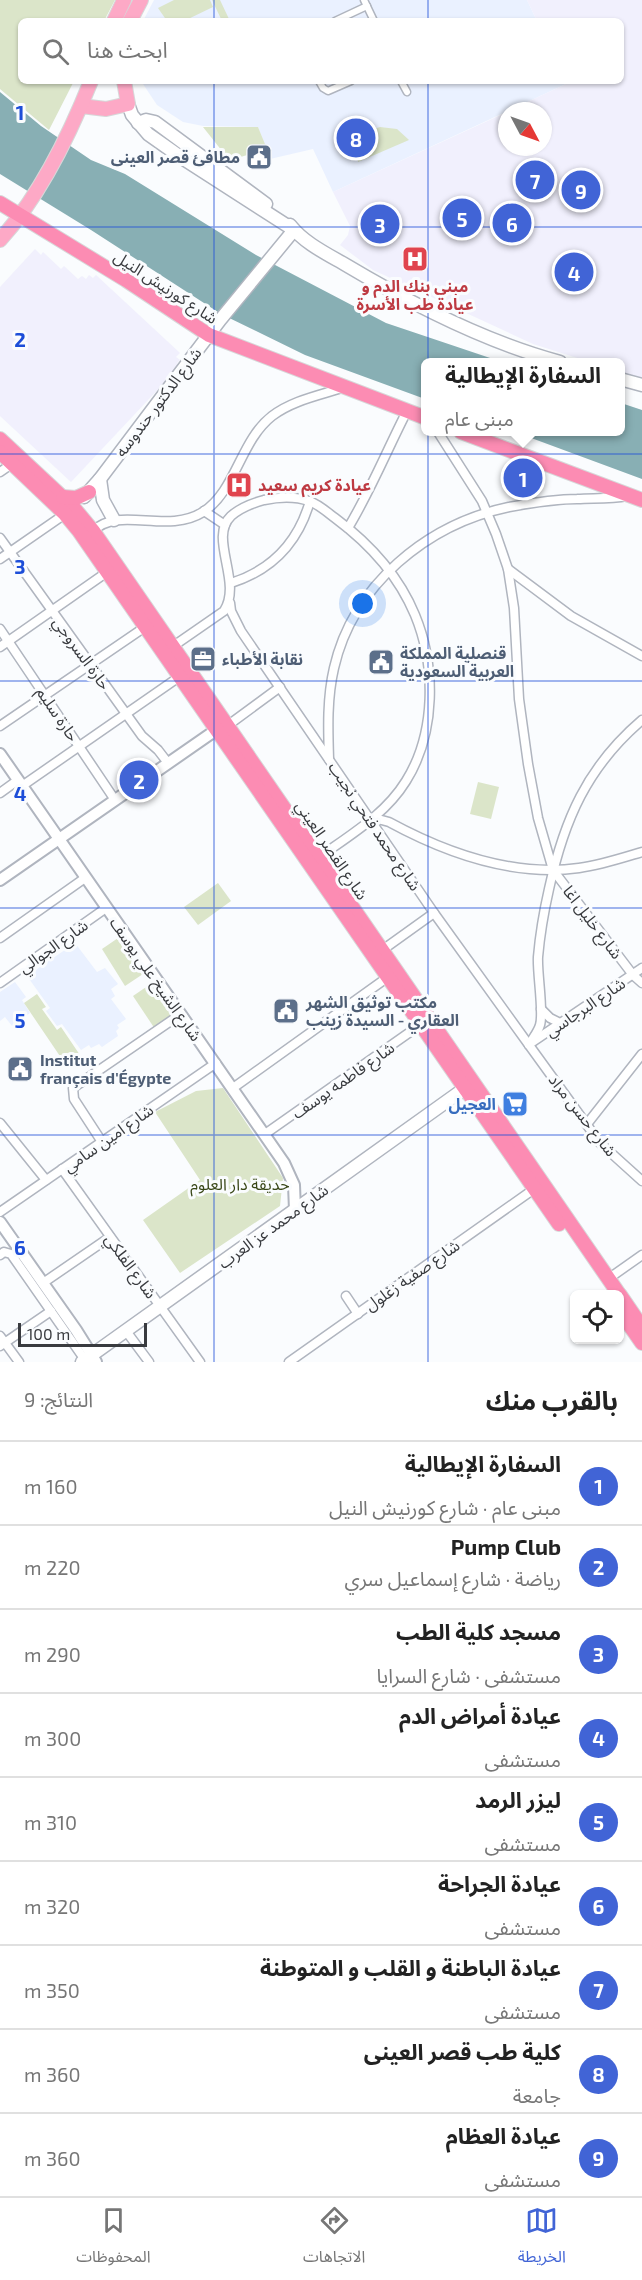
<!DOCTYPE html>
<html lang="ar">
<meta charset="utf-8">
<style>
:root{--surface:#fff;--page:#f2f2f2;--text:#222;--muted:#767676;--line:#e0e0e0;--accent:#4164d6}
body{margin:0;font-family:"Exo 2","Noto Sans Arabic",sans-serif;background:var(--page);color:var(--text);direction:rtl}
.controls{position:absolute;right:18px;bottom:18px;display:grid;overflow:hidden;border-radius:9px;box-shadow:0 2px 4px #0004}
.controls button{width:54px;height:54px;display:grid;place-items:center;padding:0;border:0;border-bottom:2px solid var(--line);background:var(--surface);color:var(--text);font:30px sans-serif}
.compass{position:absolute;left:498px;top:102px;width:54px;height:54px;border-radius:50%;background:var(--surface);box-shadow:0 2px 4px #0004;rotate:131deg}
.scale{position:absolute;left:18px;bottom:15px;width:129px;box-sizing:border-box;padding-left:6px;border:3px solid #393b3f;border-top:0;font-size:16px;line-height:21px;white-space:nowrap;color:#393b3f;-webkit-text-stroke:4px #fafcfe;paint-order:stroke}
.you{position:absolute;left:363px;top:604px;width:21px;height:21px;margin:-15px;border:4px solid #fff;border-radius:50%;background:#1a73e8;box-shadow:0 0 0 9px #1a73e833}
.badge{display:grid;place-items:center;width:39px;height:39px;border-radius:50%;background:var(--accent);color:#fff;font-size:20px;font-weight:700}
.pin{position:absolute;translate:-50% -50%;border:3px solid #fff;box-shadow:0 2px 6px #0006}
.popup{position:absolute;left:421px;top:358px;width:204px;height:78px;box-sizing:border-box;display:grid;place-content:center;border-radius:9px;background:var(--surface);filter:drop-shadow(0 2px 4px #0005);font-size:20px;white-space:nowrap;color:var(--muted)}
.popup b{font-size:22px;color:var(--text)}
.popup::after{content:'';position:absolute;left:50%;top:100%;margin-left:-12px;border:12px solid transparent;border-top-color:var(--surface)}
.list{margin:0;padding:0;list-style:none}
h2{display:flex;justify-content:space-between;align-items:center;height:78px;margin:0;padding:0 24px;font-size:26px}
h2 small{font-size:20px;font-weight:400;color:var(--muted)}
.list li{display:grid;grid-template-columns:39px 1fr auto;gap:18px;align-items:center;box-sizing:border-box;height:84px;padding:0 24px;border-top:2px solid var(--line)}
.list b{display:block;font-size:22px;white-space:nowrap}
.list p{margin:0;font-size:20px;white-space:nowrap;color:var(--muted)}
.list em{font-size:20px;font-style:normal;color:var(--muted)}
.icon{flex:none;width:33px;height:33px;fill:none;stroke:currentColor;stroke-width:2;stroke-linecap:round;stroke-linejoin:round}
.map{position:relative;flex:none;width:642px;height:1362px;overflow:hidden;direction:ltr}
.search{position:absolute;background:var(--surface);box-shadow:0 2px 4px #0004;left:18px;right:18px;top:18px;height:66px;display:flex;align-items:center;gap:15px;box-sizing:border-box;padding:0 21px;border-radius:9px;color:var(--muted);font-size:22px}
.sheet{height:834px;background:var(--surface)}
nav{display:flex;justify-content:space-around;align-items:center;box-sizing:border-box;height:84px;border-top:2px solid var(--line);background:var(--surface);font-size:16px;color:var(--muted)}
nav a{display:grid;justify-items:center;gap:3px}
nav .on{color:var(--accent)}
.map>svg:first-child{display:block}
.built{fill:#eaf1ff}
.medical{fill:#f1f0fd}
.green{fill:#dbe5c9}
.water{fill:#88afb4}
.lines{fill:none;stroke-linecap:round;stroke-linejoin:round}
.pedestrian-casing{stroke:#b0b5bf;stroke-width:9}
.minor-casing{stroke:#b0b5bf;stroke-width:11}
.tertiary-casing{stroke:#b0b5bf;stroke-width:14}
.secondary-casing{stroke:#b0b5bf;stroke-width:15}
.primary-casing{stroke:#d7d8d9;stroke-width:16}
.trunk-casing{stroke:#d7d8d9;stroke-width:16}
.pedestrian{stroke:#fff;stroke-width:6}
.minor{stroke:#fff;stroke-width:8}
.tertiary{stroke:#fff;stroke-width:10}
.secondary{stroke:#fff;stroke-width:12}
.primary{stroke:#fda9c6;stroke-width:14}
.trunk{stroke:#fc8cb3;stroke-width:14}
.grid{fill:none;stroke:#1d4ed8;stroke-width:1.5;stroke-opacity:0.55}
.labels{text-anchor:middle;stroke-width:6;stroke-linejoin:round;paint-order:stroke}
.service-label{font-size:16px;font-weight:bold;fill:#4e5e75;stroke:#fafcfe;text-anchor:start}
.health-label{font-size:16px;font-weight:bold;fill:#be3a42;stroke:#fafcfe}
.street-label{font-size:16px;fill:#393b3f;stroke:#fafcfe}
.shop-label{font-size:16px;font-weight:bold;fill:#366cbe;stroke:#fafcfe;text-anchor:end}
.park-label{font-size:16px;fill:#394717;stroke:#fafcfe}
.grid-label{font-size:20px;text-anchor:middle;font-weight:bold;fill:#1d4ed8;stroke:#fafcfe;stroke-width:6;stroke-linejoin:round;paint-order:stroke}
</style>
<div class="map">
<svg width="642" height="1362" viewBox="0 0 642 1362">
<rect width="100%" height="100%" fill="#fafcfe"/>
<g class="built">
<polygon points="154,0 527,0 537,21 143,21"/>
<polygon points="141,81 565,81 566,84 333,192 313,149 270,159 258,127 203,126 183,122 157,105"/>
<polygon points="75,943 97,972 105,968 118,984 111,989 115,996 111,999 126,1019 117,1025 119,1028 116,1031 118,1036 102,1047 99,1044 91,1048 89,1045 81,1050 62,1024 57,1026 46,1011 50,1008 27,976"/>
<polygon points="15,982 26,997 22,1000 30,1013 12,1026 5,1017 0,1021 0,992"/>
</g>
<g class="medical">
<polygon points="527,0 642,0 642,378 621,372 620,362 590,362 533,344 373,270 340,245 348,235 350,226 333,192 507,112 507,147 543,147 543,111 508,111 566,84 565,81 621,81 621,21 537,21"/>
<polygon points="35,249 41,255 43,252 61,269 64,266 78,279 82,276 86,279 89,275 93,278 96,275 180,353 176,357 180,360 177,363 180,366 71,482 0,416 0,287"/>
</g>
<g class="green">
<polygon points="0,0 115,0 104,21 21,21 21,81 74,81 49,130 0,89"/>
<polygon points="174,0 210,0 213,7 184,21 167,21 158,8"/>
<polygon points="212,0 220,0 229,19 222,21"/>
<polygon points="203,127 258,127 267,149 231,160 226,156"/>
<path d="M380,127L397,129L409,140L358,162C355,145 363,132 380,127Z"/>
<polygon points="478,782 499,787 491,819 470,814"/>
<polygon points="218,883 231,901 198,925 184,907"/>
<polygon points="121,936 146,972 125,986 102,949"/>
<polygon points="155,981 178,1014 155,1029 133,996"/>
<polygon points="37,994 46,1007 42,1009 57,1030 61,1027 82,1058 68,1068 24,1003"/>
<polygon points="223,1088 283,1178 280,1206 180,1273 143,1220 200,1180 155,1112 196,1091"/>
</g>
<g class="water">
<polygon points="0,92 41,126 91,160 125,174 256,255 386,323 502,362 426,362 425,399 305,355 221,314 91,230 0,174"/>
<polygon points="621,403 642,410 642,479 515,432 620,432"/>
</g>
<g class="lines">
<g class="pedestrian-casing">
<g id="pedestrian">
<polyline points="364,0 374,21"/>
<polyline points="335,21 367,6"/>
<polyline points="319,81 323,88 328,91 351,81"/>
<polyline points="401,81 407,92"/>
</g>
</g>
<g class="minor-casing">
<g id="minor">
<polyline points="438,432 482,501 496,534 508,569 514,608 519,699 528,764 538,818 553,870 633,975 642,983"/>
<polyline points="0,472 13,463"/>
<polyline points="204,511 225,525"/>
<path d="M348,528C371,490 387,450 407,411"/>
<path d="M93,531C120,505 166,535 203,512C236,491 240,441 272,416C293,400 321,395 345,387"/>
<polyline points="0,538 142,736 158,750 168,763"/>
<polyline points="0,559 65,514"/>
<polyline points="508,569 571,616 642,656"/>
<path d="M231,583C272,570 298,543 310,501"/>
<polyline points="230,603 231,611 241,631 434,913 529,1045 600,1143 642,1181"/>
<polyline points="0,629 115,800"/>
<polyline points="0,647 110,570"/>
<path d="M172,647L224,611C243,582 208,538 231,516C240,508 253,503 264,500C278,497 295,496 309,501C318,504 327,512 335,518C370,544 398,574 415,615C436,666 436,733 406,781C385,815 350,835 318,858"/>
<polyline points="0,726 145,627"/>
<polyline points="227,726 280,687"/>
<path d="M329,759C328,728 327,698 334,668C353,585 427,524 509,507C531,503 554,499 577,499C594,498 610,499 627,496"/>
<polyline points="22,786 179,677"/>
<polyline points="0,793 18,780"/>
<path d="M372,820L378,819L389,822C446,853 513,877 579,868C601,865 622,858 642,852"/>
<polyline points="0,938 85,878"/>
<polyline points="381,951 434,913"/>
<polyline points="0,983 106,908"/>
<polyline points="541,1009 550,1018 562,1024"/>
<polyline points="531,1043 642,968"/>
<path d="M529,1045C532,1039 538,1032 540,1025C544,1013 537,973 538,957C540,934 544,911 549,889C564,820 587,767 642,720"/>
<polyline points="233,1088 388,977"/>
<polyline points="0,1123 46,1180"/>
<polyline points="587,1124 642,1054"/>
<polyline points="265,1134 420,1025"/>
<polyline points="102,1142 74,1099 73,1088 181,1014"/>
<polyline points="62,1169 200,1362"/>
<polyline points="0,1212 216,1063"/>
<polyline points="0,1255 4,1252 11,1254 85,1360"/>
<polyline points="608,1279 642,1255"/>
<polyline points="43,1283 110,1237"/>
<polyline points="346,1296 358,1314"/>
<polyline points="126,1331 149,1362"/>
<polyline points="0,1336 19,1362"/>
<polyline points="0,1346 51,1311"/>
<polyline points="289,1362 534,1189"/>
</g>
</g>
<g class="tertiary-casing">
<g id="tertiary">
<polyline points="0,754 284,1163 294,1185 295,1210"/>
<polyline points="0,880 216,730"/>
<polyline points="0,1222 76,1330 96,1362"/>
</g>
</g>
<g class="secondary-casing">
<g id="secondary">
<polyline points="138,123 146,120 155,122 266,204"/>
<path d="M290,225C304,243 327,254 346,265C413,305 485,342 560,362"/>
<polyline points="620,379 642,385"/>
<polyline points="100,479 103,500 114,520"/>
<polyline points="84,497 100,479 220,320 294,230 182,158 148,134 132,115 128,104"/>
<polyline points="82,1362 464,1089"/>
</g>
</g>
<g class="primary-casing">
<g id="primary">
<polyline points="114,21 124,0"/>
<polyline points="130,21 141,0"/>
<polyline points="81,106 106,109 128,104 124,81"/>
<path d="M0,240C39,197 69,136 91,81"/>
</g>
</g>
<g class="trunk-casing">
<g id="trunk">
<polyline points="0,203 126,280 209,335 426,418"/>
<polyline points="461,432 642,500"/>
<polyline points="0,439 73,507 93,531 619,1294"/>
<polyline points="0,452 65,514 79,531 559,1224"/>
<polyline points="63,497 76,498 89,492"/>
<polyline points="620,1295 642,1327"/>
<polyline points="626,1320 642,1343"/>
</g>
</g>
<use href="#pedestrian" class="pedestrian"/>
<use href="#minor" class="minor"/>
<use href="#tertiary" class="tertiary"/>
<use href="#secondary" class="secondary"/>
<use href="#primary" class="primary"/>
<use href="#trunk" class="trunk"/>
</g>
<path class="grid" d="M214,0V21M428,0V21M214,81V1362M428,81V1362M0,227H642M0,454H642M0,681H642M0,908H642M0,1135H642"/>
<defs>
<g id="civic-square" transform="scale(1.35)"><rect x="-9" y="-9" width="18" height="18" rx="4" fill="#5c6f8a" stroke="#fafcfe"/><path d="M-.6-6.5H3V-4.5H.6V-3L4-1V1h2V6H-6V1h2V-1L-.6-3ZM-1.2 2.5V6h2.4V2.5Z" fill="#fff"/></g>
<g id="hospital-square" transform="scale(1.35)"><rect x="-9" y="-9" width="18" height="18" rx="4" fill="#e0444e" stroke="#fafcfe"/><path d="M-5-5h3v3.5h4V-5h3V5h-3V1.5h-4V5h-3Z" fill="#fff"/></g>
<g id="office-square" transform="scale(1.35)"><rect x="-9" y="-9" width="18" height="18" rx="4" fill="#5c6f8a" stroke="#fafcfe"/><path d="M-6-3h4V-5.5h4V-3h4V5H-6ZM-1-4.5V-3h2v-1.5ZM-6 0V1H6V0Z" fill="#fff"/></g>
<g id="supermarket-square" transform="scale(1.35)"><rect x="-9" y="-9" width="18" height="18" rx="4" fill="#3f7fe0" stroke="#fafcfe"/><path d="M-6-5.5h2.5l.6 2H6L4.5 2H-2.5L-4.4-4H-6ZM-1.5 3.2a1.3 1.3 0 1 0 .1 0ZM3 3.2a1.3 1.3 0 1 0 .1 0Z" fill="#fff"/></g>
</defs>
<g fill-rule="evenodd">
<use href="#civic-square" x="259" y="157"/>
<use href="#hospital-square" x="415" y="259"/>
<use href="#hospital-square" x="239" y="485"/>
<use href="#office-square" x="203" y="659"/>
<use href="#civic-square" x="381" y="662"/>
<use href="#civic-square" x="286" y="1011"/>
<use href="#civic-square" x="20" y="1069"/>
<use href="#supermarket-square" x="515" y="1104"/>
</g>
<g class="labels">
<g class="service-label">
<text x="240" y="163" text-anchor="end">مطافئ قصر العينى</text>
<text x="400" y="659">قنصلية المملكة<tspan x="400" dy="18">العربية السعودية</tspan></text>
<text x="222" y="665">نقابة الأطباء</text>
<text x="306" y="1008">مكتب توثيق الشهر<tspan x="306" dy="18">العقاري - السيدة زينب</tspan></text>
<text x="40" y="1066">Institut<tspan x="40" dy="18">français d'Égypte</tspan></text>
</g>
<g class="health-label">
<text x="415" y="292">مبنى بنك الدم و<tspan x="415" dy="18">عيادة طب الأسرة</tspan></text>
<text x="258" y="491" text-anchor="start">عيادة كريم سعيد</text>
</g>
<g class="street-label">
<text transform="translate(166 287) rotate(33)" y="6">شارع كورنيش النيل</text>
<text transform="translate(158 402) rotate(-53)" y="6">شارع الدكتور حندوسه</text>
<text transform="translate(82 653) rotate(54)" y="6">حارة السروجي</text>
<text transform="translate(58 714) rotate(56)" y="6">حارة سليم</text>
<text transform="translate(375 826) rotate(56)" y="6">شارع محمد فتحي نجيب</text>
<text transform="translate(332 850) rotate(56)" y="6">شارع القصر العيني</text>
<text transform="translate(593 922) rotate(53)" y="6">شارع خليل اغا</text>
<text transform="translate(53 946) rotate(-35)" y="6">شارع الجوالي</text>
<text transform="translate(156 979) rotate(55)" y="6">شارع الشيخ علي يوسف</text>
<text transform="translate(585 1007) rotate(-34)" y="6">شارع البرجاسي</text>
<text transform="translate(343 1080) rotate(-35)" y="6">شارع فاطمه يوسف</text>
<text transform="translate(583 1115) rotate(52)" y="6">شارع حسن مراد</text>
<text transform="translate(108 1138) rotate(-35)" y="6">شارع امين سامي</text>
<text transform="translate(273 1226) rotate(-36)" y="6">شارع محمد عز العرب</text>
<text transform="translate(131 1266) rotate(54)" y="6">شارع الفلكي</text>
<text transform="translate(412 1275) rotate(-35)" y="6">شارع صفية زغلول</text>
</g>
<g class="shop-label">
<text x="496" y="1110">العجيل</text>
</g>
<g class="park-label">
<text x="240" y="1190">حديقة دار العلوم</text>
</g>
</g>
<g class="grid-label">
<text x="20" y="120">1</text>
<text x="20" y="347">2</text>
<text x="20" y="574">3</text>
<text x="20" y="801">4</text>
<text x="20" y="1028">5</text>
<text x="20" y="1255">6</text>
</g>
</svg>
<div class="controls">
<button><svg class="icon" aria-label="locate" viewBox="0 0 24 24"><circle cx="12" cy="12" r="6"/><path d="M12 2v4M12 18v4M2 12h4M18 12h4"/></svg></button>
</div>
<svg class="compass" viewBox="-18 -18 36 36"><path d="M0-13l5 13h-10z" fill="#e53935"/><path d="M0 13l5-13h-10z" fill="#767676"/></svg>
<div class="scale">100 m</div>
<div class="you"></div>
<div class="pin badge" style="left:523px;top:478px">1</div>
<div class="popup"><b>السفارة الإيطالية</b>مبنى عام</div>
<div class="pin badge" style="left:139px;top:780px">2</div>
<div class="pin badge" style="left:380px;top:224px">3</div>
<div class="pin badge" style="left:574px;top:272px">4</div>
<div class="pin badge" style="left:462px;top:218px">5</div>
<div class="pin badge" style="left:512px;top:223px">6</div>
<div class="pin badge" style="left:535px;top:180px">7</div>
<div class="pin badge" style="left:356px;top:138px">8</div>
<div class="pin badge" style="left:581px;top:190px">9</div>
<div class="search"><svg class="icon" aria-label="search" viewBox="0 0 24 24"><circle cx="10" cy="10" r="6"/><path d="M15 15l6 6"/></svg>ابحث هنا</div>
</div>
<section class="sheet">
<h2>بالقرب منك<small>النتائج: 9</small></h2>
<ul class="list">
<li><span class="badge">1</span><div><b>السفارة الإيطالية</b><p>مبنى عام · شارع كورنيش النيل</p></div><em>160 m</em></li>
<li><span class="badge">2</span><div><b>Pump Club</b><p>رياضة · شارع إسماعيل سري</p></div><em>220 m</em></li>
<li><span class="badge">3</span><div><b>مسجد كلية الطب</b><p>مستشفى · شارع السرايا</p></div><em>290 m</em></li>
<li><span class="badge">4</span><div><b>عيادة أمراض الدم</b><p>مستشفى</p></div><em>300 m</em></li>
<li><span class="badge">5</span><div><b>ليزر الرمد</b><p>مستشفى</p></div><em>310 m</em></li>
<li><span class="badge">6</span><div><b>عيادة الجراحة</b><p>مستشفى</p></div><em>320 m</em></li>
<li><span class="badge">7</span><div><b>عيادة الباطنة و القلب و المتوطنة</b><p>مستشفى</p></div><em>350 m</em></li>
<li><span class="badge">8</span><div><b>كلية طب قصر العينى</b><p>جامعة</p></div><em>360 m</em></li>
<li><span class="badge">9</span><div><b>عيادة العظام</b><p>مستشفى</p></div><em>360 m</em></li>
</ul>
</section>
<nav>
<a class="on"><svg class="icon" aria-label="map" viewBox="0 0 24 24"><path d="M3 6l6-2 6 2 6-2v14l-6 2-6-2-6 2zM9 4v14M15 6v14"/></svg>الخريطة</a>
<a><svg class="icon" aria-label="directions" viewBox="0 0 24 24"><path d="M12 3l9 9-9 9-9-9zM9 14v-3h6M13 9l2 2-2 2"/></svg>الاتجاهات</a>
<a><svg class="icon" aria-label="saved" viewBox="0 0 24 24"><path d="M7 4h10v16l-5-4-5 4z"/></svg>المحفوظات</a>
</nav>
